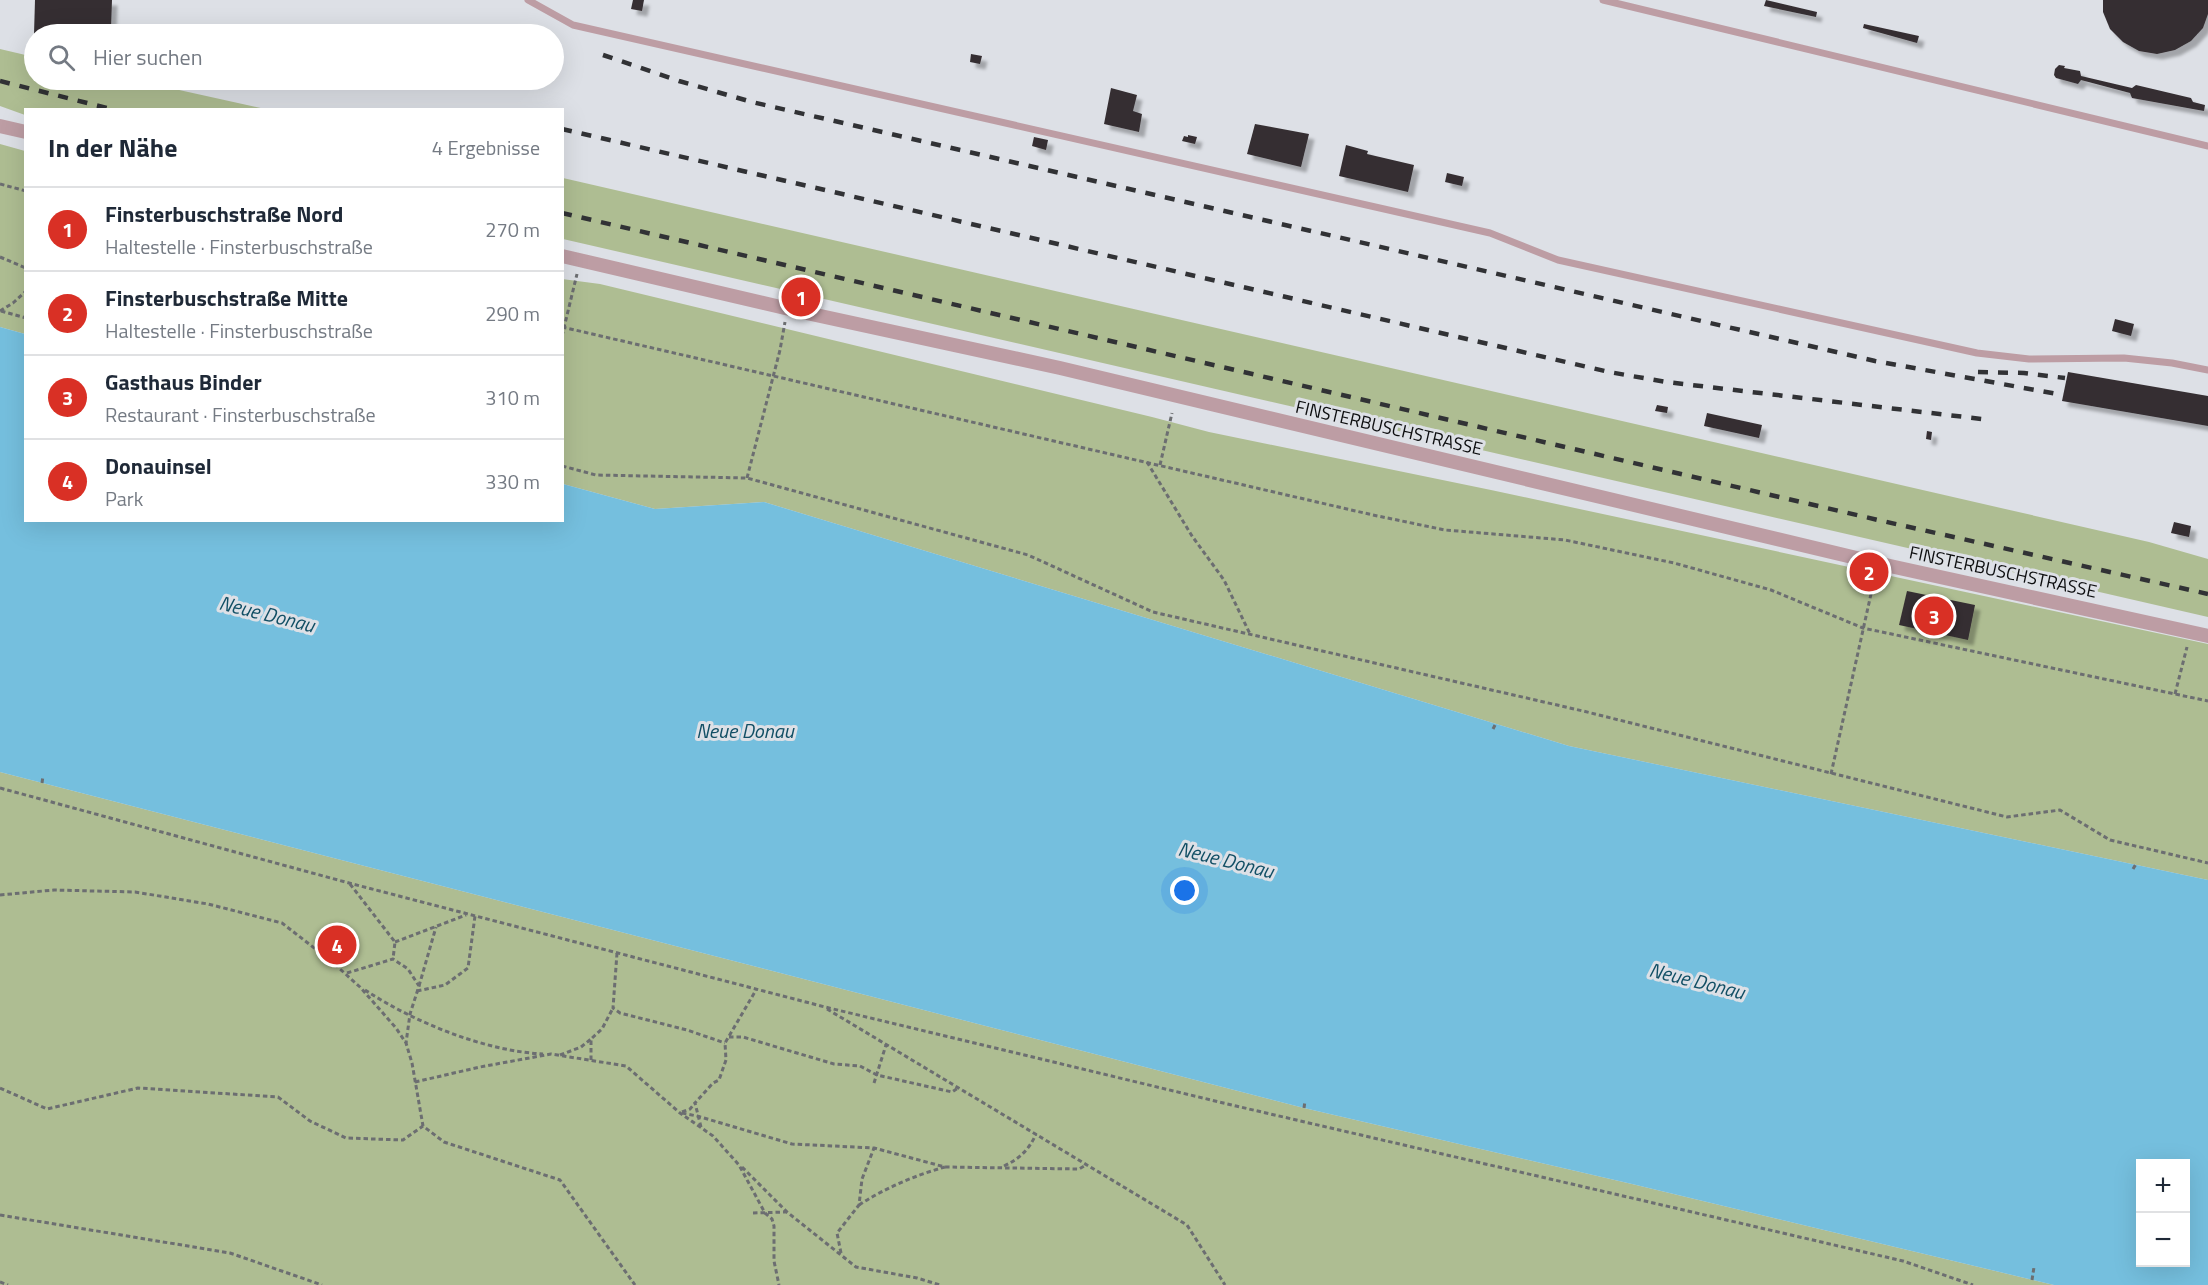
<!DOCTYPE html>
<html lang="de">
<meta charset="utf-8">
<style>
:root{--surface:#fff;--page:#f6f6f7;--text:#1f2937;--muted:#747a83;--line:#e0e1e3;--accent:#d93025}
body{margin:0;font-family:"Titillium Web",sans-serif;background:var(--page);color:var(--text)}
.controls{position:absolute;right:18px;bottom:18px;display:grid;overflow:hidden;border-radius:0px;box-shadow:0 6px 24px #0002}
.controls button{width:54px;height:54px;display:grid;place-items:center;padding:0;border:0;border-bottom:2px solid var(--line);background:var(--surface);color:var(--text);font:30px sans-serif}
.you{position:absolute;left:1185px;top:891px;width:21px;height:21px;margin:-15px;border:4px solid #fff;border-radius:50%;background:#1a73e8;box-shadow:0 0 0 9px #1a73e833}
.badge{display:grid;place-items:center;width:39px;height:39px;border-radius:50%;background:var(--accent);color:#fff;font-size:20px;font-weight:700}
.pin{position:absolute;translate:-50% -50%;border:3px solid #fff;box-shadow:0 2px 6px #0006}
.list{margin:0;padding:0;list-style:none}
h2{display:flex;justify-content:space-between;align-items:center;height:78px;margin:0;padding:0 24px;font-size:26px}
h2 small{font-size:20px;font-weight:400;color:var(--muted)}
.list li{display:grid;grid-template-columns:39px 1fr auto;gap:18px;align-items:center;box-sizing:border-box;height:84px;padding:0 24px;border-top:2px solid var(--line)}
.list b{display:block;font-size:22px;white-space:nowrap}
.list p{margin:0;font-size:20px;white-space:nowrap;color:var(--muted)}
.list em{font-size:20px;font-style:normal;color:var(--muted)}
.icon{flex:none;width:33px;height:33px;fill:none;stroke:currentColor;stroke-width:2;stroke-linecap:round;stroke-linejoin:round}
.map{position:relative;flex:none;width:2208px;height:1285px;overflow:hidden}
.search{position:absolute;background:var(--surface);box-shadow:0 6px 24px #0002;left:24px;top:24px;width:540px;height:66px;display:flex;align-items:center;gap:15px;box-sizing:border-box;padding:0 21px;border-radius:33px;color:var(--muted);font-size:22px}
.panel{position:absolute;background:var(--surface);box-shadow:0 6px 24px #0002;left:24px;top:108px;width:540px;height:414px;border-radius:0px}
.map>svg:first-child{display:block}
.green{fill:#aebd92}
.water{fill:#75bfde;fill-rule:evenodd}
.building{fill:#352f32;filter:url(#shadow)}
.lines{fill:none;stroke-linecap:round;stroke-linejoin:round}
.path{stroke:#6c6e71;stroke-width:3;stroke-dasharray:4.5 3;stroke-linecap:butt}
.service{stroke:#bd9da4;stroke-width:7}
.minor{stroke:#bd9da4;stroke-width:14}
.rail{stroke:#313235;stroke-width:4.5;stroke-dasharray:10 10;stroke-linecap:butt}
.labels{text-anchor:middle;stroke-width:6;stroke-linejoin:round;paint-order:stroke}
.street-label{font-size:18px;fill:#0c0d0f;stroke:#dde0e6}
.water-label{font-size:20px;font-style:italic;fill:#124f65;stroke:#dde0e6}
</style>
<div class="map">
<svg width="2208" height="1285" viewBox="0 0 2208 1285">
<defs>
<filter id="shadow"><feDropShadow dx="5.5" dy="5.5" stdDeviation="1.5" flood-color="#0004"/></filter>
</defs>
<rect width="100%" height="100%" fill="#dde0e6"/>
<g class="green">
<polygon points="0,49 34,57 34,80 134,80 265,109 26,110 25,115 0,106"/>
<polygon points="0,144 25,151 25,334 0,327"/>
<polygon points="563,178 2149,542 2208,559 2208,617 563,239"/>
<polygon points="562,279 600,284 1152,417 1209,432 1491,490 2208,644 2208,880 1569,746 764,502 655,509 563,484"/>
<polygon points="0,772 1304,1108 1632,1184 2054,1285 0,1285"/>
</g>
<path class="water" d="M0,327L25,334L26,520H562L563,484L655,509L764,502L1569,746L2208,880V1285H2054L1632,1184L1304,1108L0,772ZM2140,1164H2186V1262H2140Z"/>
<g class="building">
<polygon points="35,0 112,0 111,28 92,28 92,34 34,34"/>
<polygon points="633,0 644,0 642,11 631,9"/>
<polygon points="1766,0 1817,12 1816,17 1764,6"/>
<polygon points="2103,0 2208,0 2208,14 2203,28 2191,41 2175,50 2157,54 2139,51 2123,42 2110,29 2103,12"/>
<polygon points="1864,24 1919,36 1917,43 1863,28"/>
<polygon points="971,54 982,56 980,64 970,62"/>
<polygon points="2059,65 2065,66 2064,68 2080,71 2081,76 2132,88 2136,85 2191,98 2193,102 2205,105 2204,111 2132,98 2130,93 2081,80 2078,84 2056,78 2054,75 2055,69"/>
<polygon points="1111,88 1137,95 1133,111 1142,114 1139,132 1104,124"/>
<polygon points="1255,124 1309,134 1301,167 1247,154"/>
<polygon points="1188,135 1197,137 1195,144 1182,141 1184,136 1188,137"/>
<polygon points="1034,137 1048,140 1046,150 1032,146"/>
<polygon points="1346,145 1368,151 1367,154 1414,165 1408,192 1339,176"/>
<polygon points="1447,173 1464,177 1462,186 1445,182"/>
<polygon points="2115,319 2134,324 2131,336 2112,331"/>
<polygon points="2068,372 2208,396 2208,426 2062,401"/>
<polygon points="1657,405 1668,407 1667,413 1655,411"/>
<polygon points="1707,413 1762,425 1759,438 1704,426"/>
<polygon points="1927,431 1932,432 1931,440 1926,439"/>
<polygon points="2174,522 2191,526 2189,537 2171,533"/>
<polygon points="1907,591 1975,605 1968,640 1899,625"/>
</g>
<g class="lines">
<g class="path">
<polyline points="0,184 26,191"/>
<polyline points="0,257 26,268"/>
<polyline points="0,311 13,303 26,291"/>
<polyline points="1,311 26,318"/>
<polyline points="562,327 1373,515 1445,530 1565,540 1674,563 1771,590 1863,628 2208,701"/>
<polyline points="562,336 577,274"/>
<polyline points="1147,462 1192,536 1224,580 1250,634"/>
<polyline points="1160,465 1172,413"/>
<polyline points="562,466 596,475 747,478 1028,555 1153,612 1583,711 2007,817 2060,810 2110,840 2208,863"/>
<polyline points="747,478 780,350 785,322"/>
<polyline points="2175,694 2187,647"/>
<polyline points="1493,729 1496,723"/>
<polyline points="1831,774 1875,576"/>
<polyline points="42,783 43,776"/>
<polyline points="0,788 349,883 825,1007 1236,1106 1903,1261 1973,1285"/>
<polyline points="2133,869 2136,864"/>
<polyline points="350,884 395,942 393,959"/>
<polyline points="0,895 54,890 135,892 208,904 282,923 331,961 360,987 396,1028 406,1043 412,1063 423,1126 444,1142 560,1180 635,1285"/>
<polyline points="395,942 466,915"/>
<polyline points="617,953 613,1008 620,1013 687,1030 725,1043"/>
<polyline points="347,973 393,959 408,969 419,986 410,1014 406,1043"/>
<polyline points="419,986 436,927"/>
<path d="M365,990C414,1022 484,1051 543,1054"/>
<polyline points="417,991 445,985 468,968 475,916"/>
<polyline points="827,1009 1187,1225 1225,1285"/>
<polyline points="729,1037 743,1037 834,1064 860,1066 877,1075 952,1092 958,1088"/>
<polyline points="560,1055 581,1047 591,1039"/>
<polyline points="591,1060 591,1039 602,1029 613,1008"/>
<polyline points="415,1082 480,1067 551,1054 626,1066 680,1113 713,1136 739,1165 765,1213 772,1219 774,1226 774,1261 779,1285"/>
<polyline points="874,1083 886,1045"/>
<polyline points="0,1088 47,1109 138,1088 278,1097 310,1121 346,1138 403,1140 423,1126"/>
<polyline points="1304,1108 1305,1101"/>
<polyline points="682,1112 690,1109 695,1103"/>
<polyline points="682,1113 697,1116 792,1144 874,1148 945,1167 1079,1169 1086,1165"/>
<polyline points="701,1127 695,1103 713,1083 719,1080 726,1060 725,1043 756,990"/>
<path d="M1004,1166C1019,1159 1029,1150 1036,1134"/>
<polyline points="742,1167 787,1212 856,1267 917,1278 940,1285"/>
<path d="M859,1205C885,1188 916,1175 945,1167"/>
<polyline points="753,1213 787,1212"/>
<polyline points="0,1215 230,1253 322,1285"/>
<polyline points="841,1253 837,1233 859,1205 862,1179 874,1148"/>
<polyline points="2032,1280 2034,1267"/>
<polyline points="0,1282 8,1285"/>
</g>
<g class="service">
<polyline points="528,0 573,25 1490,233 1558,260 1977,353 2029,359 2124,358 2172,363 2208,370"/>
<polyline points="1603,0 2208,146"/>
</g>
<g class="minor">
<polyline points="0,126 26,132"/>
<polyline points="562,256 802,312 1060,368 1890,566 2208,636"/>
</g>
<g class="rail">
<polyline points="603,55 679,81 752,102 1875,361 2063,395"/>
<polyline points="0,81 115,110"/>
<polyline points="562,129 1609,372 1666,382 1982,419"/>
<polyline points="562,213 1878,520 2208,594"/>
<polyline points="1978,372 2024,373 2065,378"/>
</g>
</g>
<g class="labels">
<g class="street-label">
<text transform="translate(1389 428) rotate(13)" y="6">FINSTERBUSCHSTRASSE</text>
<text transform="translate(2003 572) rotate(12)" y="6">FINSTERBUSCHSTRASSE</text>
</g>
<g class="water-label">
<text transform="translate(267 614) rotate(14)" y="7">Neue Donau</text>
<text x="745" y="738">Neue Donau</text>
<text transform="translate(1226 860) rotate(14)" y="7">Neue Donau</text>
<text transform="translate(1697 981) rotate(14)" y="7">Neue Donau</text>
</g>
</g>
</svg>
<div class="controls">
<button>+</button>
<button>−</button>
</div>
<div class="you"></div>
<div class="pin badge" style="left:801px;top:297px">1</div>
<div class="pin badge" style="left:1869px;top:572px">2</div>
<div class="pin badge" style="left:1934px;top:616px">3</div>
<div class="pin badge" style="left:337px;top:945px">4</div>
<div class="search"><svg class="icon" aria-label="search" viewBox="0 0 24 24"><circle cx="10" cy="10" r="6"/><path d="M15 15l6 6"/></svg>Hier suchen</div>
<section class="panel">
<h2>In der Nähe<small>4 Ergebnisse</small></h2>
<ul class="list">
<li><span class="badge">1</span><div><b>Finsterbuschstraße Nord</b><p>Haltestelle · Finsterbuschstraße</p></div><em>270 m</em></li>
<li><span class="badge">2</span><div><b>Finsterbuschstraße Mitte</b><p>Haltestelle · Finsterbuschstraße</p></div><em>290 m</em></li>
<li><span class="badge">3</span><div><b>Gasthaus Binder</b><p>Restaurant · Finsterbuschstraße</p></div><em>310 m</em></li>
<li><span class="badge">4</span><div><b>Donauinsel</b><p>Park</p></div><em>330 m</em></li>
</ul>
</section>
</div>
